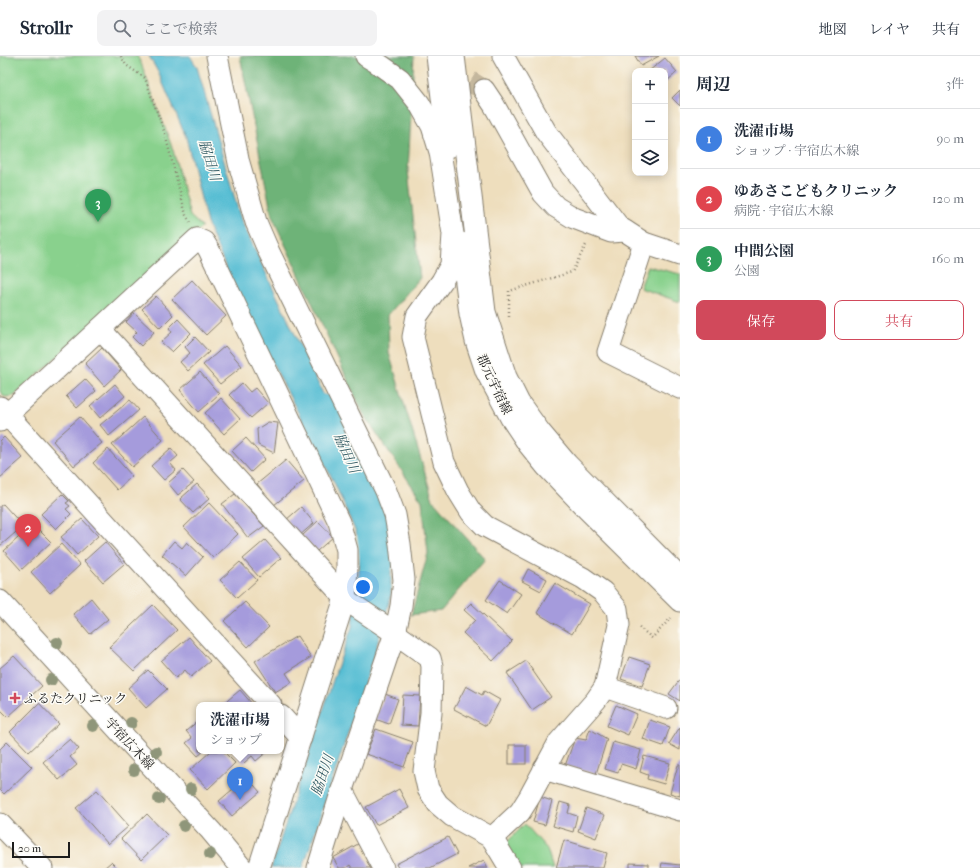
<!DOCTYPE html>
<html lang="ja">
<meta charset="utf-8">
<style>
:root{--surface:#fff;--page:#f2f2f3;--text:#1f2937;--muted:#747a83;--line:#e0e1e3;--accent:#d1495b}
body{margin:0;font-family:"IM FELL French Canon","Noto Serif JP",serif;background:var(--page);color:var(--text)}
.controls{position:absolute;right:12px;top:12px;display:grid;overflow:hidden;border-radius:8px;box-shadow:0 2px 10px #0003}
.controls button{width:36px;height:36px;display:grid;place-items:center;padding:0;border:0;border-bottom:1px solid var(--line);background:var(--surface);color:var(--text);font:20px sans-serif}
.scale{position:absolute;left:12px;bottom:10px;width:58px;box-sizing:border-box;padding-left:4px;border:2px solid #1c1c1c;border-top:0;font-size:11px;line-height:14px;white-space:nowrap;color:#1c1c1c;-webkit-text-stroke:3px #fdfcf7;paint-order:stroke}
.you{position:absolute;left:363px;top:531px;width:14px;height:14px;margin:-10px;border:3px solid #fff;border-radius:50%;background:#1a73e8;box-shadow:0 0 0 6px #1a73e833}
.badge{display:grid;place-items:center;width:26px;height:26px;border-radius:50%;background:var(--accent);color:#fff;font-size:13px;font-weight:700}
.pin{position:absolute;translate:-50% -33px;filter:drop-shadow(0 1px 2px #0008)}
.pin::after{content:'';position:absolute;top:21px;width:14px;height:12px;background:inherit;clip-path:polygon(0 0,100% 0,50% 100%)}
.popup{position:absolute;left:196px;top:646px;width:88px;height:52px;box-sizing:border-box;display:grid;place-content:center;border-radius:8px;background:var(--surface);filter:drop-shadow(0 1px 3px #0005);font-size:13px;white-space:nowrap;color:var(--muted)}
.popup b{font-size:15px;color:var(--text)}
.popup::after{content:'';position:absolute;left:50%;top:100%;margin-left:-8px;border:8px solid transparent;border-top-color:var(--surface)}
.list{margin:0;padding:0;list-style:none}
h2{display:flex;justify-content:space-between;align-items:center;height:52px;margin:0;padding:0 16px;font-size:17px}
h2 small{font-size:13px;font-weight:400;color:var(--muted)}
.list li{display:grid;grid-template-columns:26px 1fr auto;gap:12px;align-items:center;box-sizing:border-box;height:60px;padding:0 16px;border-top:1px solid var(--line)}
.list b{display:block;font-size:15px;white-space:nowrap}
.list p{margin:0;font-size:13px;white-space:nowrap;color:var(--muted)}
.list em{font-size:13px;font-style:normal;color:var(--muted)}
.actions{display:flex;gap:8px;padding:12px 16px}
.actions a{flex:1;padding:9px 0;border:1px solid var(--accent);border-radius:8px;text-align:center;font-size:14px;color:var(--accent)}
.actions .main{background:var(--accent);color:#fff}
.icon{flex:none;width:22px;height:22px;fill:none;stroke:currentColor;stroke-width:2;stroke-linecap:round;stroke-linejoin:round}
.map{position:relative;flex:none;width:680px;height:812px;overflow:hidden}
header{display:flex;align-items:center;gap:24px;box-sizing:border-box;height:56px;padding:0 20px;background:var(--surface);border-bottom:1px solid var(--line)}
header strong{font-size:19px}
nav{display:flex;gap:22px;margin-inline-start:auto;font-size:14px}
.search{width:280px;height:36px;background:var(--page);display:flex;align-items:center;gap:10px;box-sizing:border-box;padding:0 14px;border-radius:8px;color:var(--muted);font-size:15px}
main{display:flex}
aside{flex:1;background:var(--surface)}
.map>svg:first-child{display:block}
.green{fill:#89d18d;stroke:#527654}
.forest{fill:#6eb378;stroke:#45684a}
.water{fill:#56bdd3;stroke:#396c78}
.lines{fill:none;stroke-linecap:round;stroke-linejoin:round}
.river{stroke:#56bdd3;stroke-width:35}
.building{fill:#a59bdc}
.minor-tunnel{stroke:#c4b79d;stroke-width:21;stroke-dasharray:21 10;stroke-linecap:butt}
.minor-casing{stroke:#857d6c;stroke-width:23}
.path{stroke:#857d6c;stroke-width:2.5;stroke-dasharray:1 3;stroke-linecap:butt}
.minor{stroke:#fff;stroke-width:21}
.tree{fill:#8f967a}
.poi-dot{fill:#d1495b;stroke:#fdfcf7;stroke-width:1.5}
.labels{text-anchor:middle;stroke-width:3;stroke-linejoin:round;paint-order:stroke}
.street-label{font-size:13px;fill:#1c1c1c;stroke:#fdfcf7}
.poi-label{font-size:13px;fill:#1c1c1c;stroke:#fdfcf7;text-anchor:start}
.water-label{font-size:14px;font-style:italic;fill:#335c65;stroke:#fdfcf7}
</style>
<header>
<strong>Strollr</strong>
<div class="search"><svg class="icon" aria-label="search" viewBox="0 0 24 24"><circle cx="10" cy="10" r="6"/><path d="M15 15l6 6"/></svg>ここで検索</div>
<nav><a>地図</a><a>レイヤ</a><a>共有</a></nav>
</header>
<main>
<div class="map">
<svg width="680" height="812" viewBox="0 0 680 812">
<rect width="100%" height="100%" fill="#fdfcf7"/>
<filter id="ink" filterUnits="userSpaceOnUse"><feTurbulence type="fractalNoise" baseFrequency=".025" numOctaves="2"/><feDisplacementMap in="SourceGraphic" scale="8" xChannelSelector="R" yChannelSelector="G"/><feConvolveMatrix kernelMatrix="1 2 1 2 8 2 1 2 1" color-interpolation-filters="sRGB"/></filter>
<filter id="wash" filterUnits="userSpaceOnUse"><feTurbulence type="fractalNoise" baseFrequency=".012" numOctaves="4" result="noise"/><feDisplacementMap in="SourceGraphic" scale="16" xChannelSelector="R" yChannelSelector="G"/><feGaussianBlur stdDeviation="0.9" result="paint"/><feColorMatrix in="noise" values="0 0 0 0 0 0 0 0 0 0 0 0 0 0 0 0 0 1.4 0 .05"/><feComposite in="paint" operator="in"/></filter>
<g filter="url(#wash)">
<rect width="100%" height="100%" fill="#eedebd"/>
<g class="green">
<polygon points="0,0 137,0 141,7 173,94 190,160 202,171 14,340 5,341 0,336"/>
<polygon points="648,210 680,218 680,246 640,232"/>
<polygon points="525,768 547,793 553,812 517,812 503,790"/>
</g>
<polygon class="forest" points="240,0 414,0 408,115 420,222 388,259 389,297 433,444 485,503 441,555 411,559 428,497 422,445 363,357 272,160"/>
<polygon class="water" points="149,0 190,0 197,11 241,164 334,361 391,503 391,540 375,596 303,812 271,812 336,615 352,571 359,518 360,486 334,426 276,314 231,224 207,167 186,81 158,16"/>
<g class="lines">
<polyline class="river" points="327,356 335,369 351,402 372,453 377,504"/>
</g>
<g id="blocks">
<g class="building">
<polygon points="635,0 659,0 641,10"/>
<polygon points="665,2 677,16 665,27 665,15 649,15"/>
<polygon points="680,34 680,50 672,42"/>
<polygon points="192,224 226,260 206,279 172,243"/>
<polygon points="156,240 173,259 160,272 142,253"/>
<polygon points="134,257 154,276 141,290 132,281 137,276 126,266"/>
<polygon points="178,263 191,277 172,296 161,286 172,276 169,272"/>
<polygon points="195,281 209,296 188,315 180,306 190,297 185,291"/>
<polygon points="225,290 242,310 220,328 203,309"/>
<polygon points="102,292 121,314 104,330 85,308"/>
<polygon points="200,316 219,338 199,356 180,334"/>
<polygon points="85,323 96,335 77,352 66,340"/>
<polygon points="242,327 250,336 255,332 268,347 251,362 229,339"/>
<polygon points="115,328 125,340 100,362 90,350"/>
<polygon points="221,342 240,363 224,378 205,357"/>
<polygon points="130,344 139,354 109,380 100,369"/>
<polygon points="80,361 102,387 74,410 53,385"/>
<polygon points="143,361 163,384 132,411 112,389"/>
<polygon points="268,366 278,367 274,397 258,389 257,373"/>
<polygon points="4,381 23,402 0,422 0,385"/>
<polygon points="246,382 265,403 251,416 232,395"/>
<polygon points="171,392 178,400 170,407 176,414 164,424 151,410"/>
<polygon points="108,393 132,420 117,434 93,407"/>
<polygon points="286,404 304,425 274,449 257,428"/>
<polygon points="183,414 194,426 178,439 168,427"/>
<polygon points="197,428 210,442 193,457 180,443"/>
<polygon points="62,438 69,445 66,447 70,450 66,453 71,458 56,473 41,458"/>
<polygon points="235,438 264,470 248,482 222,448"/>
<polygon points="209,447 238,478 213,502 184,471"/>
<polygon points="3,448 23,470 0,490 0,450"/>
<polygon points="301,451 314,467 299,480 286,464"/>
<polygon points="82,463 98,480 77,499 61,481"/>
<polygon points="318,465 333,481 317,495 302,480"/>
<polygon points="33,468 51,486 21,514 4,495"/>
<polygon points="265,484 281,502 259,521 243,503"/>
<polygon points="174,485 182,492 187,486 203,501 186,520 162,499"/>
<polygon points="105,486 124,508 103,526 84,505"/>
<polygon points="61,488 80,509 50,537 31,516"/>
<polygon points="240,506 257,524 237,542 220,524"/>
<polygon points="528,513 547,523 541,535 522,525"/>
<polygon points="500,524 521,538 507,558 486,544"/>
<polygon points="555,527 590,548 572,578 537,557"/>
<polygon points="91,542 108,563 90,578 73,558"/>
<polygon points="245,546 269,571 248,591 224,565"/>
<polygon points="471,547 512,585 493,605 463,577 475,564 464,554"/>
<polygon points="153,549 177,574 134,615 109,591"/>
<polygon points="297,580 311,601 286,617 292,626 275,636 255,605"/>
<polygon points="189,581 210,605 191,621 185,614 176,622 161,605"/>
<polygon points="14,600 42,630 8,661 0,653 0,612"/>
<polygon points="629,601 650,608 642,630 621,623"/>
<polygon points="526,605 551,641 532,654 507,617"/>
<polygon points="148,614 167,633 146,652 128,632"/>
<polygon points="680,623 680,645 669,638"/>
<polygon points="466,630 482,639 484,635 500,644 486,670 454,653"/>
<polygon points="240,634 253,649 222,649"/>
<polygon points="385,638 398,643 389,668 375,663"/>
<polygon points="403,639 420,640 418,670 401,669"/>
<polygon points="39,647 59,668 29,696 10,676"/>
<polygon points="616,649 637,658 628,679 607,670"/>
<polygon points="199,664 199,695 204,695 198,700 186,687 192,682 186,675"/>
<polygon points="650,664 670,671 663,690 643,683"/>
<polygon points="680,671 680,694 669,688"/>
<polygon points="376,673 413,686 404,711 366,698"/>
<polygon points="590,673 607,683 596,718 565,710 575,682 586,684"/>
<polygon points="70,683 79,693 70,701 77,709 59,724 43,706"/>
<polygon points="7,686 32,711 4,738 0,734 0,693"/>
<polygon points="613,686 641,694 636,713 621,708 618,717 605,713"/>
<rect x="509" y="689" width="17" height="19"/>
<polygon points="211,695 223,695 235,707 208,733 190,714"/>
<polygon points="233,695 268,695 256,705 252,700 244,707"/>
<polygon points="644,700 670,707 664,728 647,723 648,719 640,716"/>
<polygon points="678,709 680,709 680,740 670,737"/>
<polygon points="247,721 260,736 232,760 219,745"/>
<polygon points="399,733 409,752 376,769 366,751"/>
<polygon points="97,734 129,770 108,788 76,752"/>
<polygon points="540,741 552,745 545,769 533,766"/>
<polygon points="560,746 570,749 568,757 577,760 573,776 553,770"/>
<polygon points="586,752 605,759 596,782 578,775"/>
<polygon points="147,758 167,779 141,804 121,783"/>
<polygon points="448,781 457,798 430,812 398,812 396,808"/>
<polygon points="564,784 607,797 603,812 556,812"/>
<polygon points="358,788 371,812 352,812 350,809 346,812 339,812 333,802"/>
<polygon points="484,804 488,812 468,812"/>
<polygon points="111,806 117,812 104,812"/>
<polygon points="630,807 648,808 648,812 630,812"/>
<polygon points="662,807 680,809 680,812 661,812"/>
</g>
</g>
</g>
<g filter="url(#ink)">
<use href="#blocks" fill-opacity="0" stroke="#857d6c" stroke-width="1"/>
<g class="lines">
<polyline class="minor-tunnel" points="444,9 484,34"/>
<g class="minor-casing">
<g id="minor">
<polyline points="217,0 239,107 256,166 269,196 386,435 395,459 400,488 404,524 401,550 395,577 342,734 318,812"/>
<polyline points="366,0 376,6 400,23 419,47 432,70 440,96 453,178 451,209 442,225 417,260 413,281 444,406 458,435 471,456 485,470 583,522 603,536 617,553 619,569 605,631 596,644 559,686 530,740 520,756 492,782"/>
<polyline points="437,0 448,91"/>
<polyline points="454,0 485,256 506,321 519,347 540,376 567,408 680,522"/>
<polyline points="503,0 546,76 619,171 644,187 680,199"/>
<polyline points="484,34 494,49 543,137 556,151 574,162 611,176 625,175"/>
<polyline points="461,187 470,258 476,285 486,315 511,362 529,389 546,410 587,453 680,545"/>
<polyline points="644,187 608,296 680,332"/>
<polyline points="100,273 345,542 349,546 395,577 430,602 432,610 431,657 424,715 428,733 438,748 452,760 492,782 510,812"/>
<polyline points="0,351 271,649"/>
<polyline points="0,365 197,183 204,186 209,194 339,466 347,494 347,511 345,542 259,812"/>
<polyline points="0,545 211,775 242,812"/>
<polyline points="605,631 666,652"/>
<polyline points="281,660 301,682"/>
<polyline points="544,713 680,754"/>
<polyline points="342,734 383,812"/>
<polyline points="0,768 42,812"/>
</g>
</g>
<g class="path">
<polyline points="121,0 126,9 145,22 165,78 186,159 190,166"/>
<polyline points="509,260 509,235 572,216 587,187"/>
<polyline points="639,571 652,582 671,562"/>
</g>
<use href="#minor" class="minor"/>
</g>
<g class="tree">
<circle cx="57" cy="587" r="6"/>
<circle cx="51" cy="624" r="6"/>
<circle cx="131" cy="667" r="6"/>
<circle cx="93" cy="670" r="6"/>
<circle cx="156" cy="696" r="6"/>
<circle cx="134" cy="714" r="6"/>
<circle cx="191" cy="733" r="6"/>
<circle cx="159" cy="743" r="6"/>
<circle cx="184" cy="770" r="6"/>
<circle cx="210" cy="798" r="6"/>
</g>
</g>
<path class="poi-dot" d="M13 636h4v4h4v4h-4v4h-4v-4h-4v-4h4z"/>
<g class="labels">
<g class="street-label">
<text transform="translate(495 328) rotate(65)" y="5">郡元宇宿線</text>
<text transform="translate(130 687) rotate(47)" y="5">宇宿広木線</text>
</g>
<g class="poi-label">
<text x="24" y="647">ふるたクリニック</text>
</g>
<g class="water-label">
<text transform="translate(210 104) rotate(73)" y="5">脇田川</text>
<text transform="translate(347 397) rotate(66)" y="5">脇田川</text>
<text transform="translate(322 719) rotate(-71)" y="5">脇田川</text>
</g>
</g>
</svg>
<div class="controls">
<button>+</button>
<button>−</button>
<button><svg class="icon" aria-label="layers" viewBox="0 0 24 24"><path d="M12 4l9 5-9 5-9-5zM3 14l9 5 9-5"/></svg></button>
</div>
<div class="scale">20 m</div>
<div class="you"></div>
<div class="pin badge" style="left:240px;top:744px;background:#3f7fe0">1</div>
<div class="popup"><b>洗濯市場</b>ショップ</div>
<div class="pin badge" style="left:28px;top:491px;background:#e0444e">2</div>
<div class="pin badge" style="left:98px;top:166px;background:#2e9e5b">3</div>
</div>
<aside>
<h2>周辺<small>3件</small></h2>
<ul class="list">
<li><span class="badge" style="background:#3f7fe0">1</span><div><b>洗濯市場</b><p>ショップ · 宇宿広木線</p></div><em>90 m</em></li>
<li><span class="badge" style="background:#e0444e">2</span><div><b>ゆあさこどもクリニック</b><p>病院 · 宇宿広木線</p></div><em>120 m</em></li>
<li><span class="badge" style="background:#2e9e5b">3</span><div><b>中間公園</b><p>公園</p></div><em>160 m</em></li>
</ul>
<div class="actions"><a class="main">保存</a><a>共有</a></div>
</aside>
</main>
